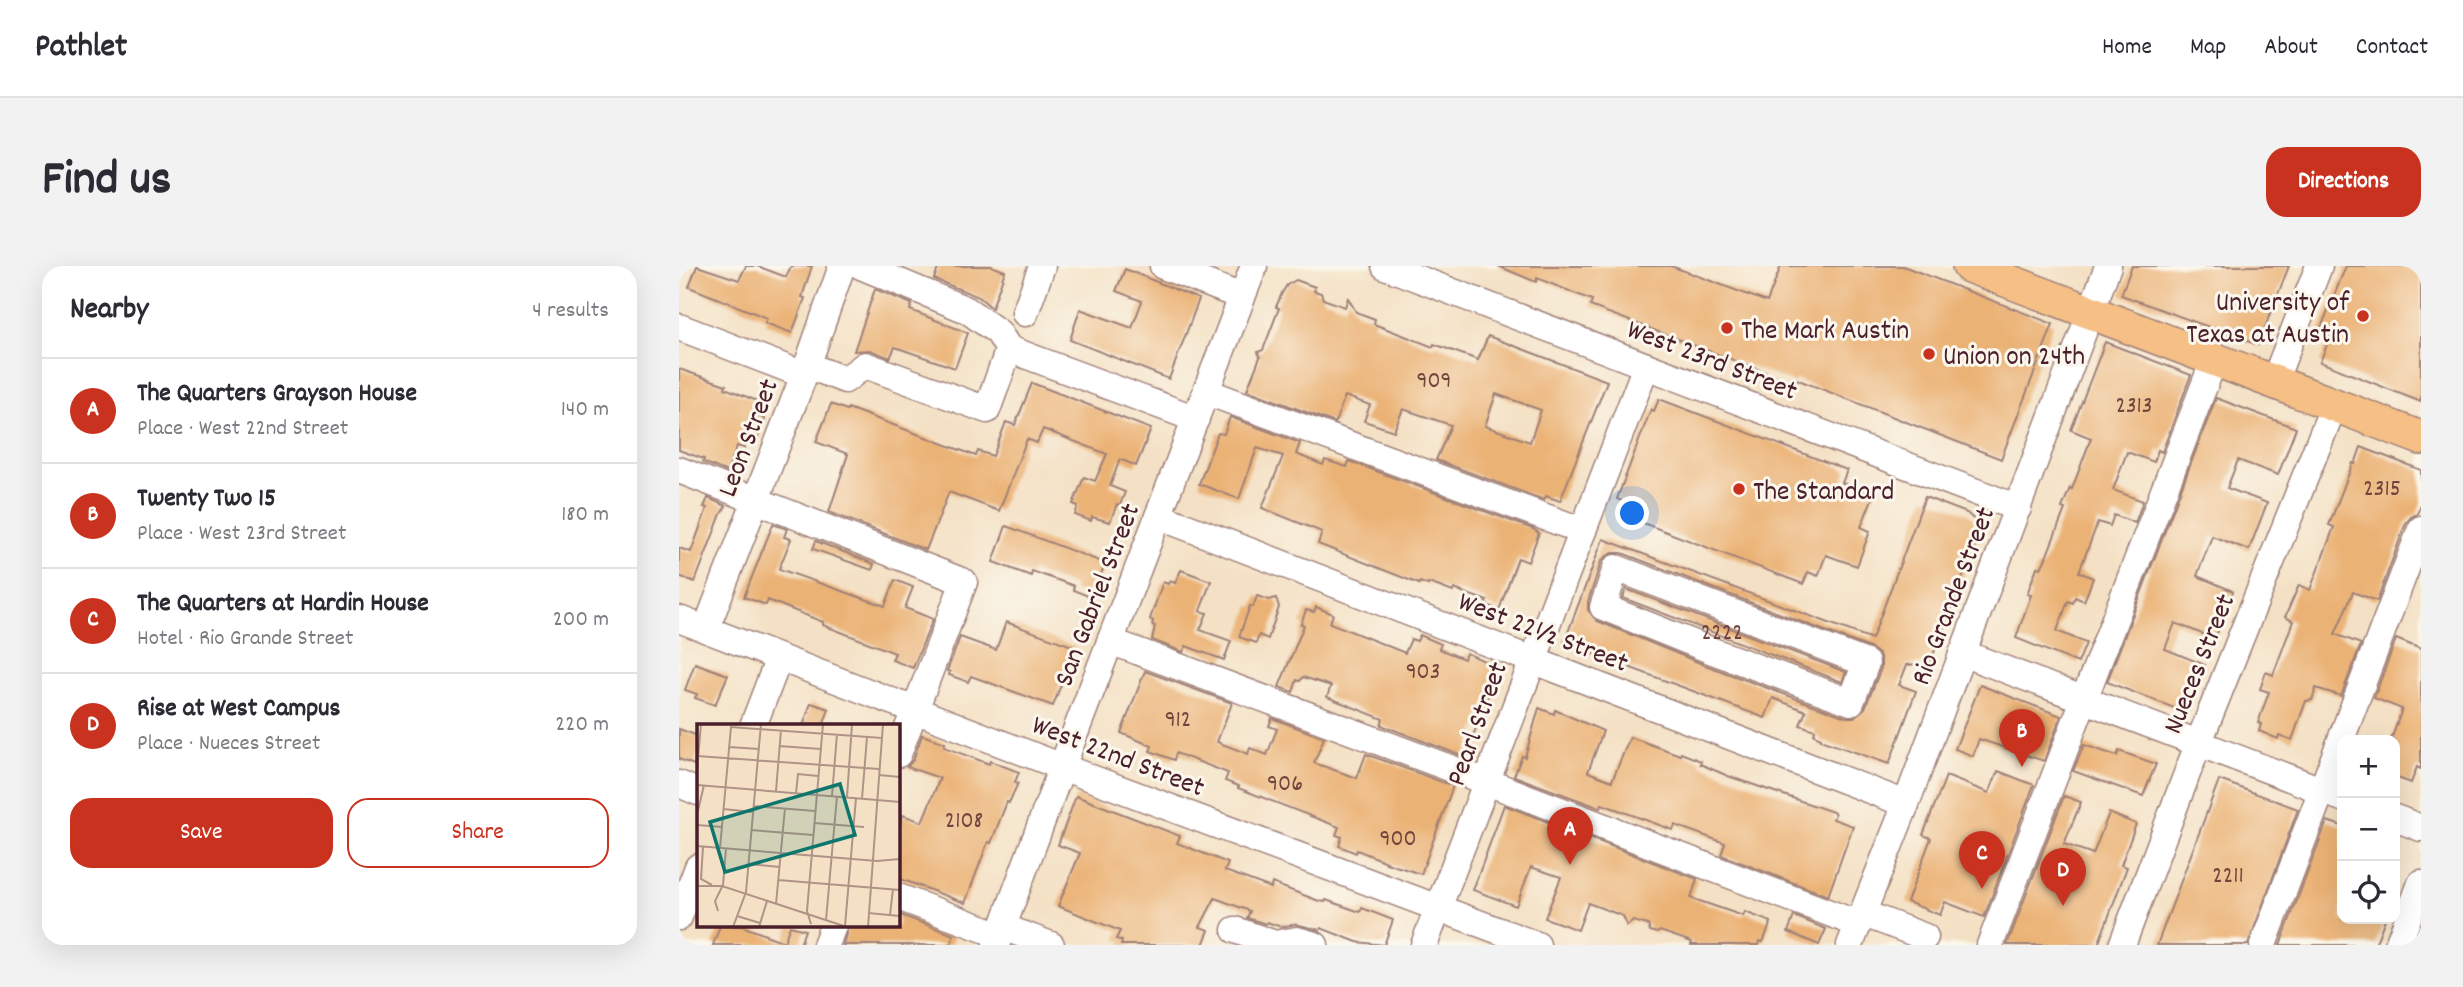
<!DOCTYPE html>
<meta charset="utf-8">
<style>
:root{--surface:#fff;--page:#f2f2f3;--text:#2b2b33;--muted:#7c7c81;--line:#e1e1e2;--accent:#c8321e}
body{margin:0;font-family:Dekko,sans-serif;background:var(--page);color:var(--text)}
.controls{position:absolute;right:21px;bottom:21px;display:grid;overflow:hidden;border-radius:14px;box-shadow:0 7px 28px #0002}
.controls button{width:63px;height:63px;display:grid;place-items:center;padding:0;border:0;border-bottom:2px solid var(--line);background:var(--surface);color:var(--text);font:35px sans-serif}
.you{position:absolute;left:954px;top:248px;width:24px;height:24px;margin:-18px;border:5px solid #fff;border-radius:50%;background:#1a73e8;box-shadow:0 0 0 10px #1a73e833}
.badge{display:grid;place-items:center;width:46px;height:46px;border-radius:50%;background:var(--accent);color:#fff;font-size:23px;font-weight:700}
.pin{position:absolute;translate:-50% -58px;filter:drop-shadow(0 2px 4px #0008)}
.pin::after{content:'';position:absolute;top:37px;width:24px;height:21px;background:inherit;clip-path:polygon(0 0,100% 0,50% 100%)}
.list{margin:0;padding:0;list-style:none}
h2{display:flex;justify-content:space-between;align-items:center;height:91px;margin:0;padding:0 28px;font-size:30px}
h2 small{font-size:23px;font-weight:400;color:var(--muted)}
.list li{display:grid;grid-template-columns:46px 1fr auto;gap:21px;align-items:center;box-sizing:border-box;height:105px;padding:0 28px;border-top:2px solid var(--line)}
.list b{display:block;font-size:26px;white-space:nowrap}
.list p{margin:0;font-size:23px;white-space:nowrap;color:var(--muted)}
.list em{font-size:23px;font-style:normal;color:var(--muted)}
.actions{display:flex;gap:14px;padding:21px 28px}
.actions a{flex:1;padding:16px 0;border:2px solid var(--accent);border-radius:21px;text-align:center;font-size:24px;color:var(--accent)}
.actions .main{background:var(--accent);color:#fff}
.icon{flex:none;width:38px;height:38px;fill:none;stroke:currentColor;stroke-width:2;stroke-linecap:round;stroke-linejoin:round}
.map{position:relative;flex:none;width:1742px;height:679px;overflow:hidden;border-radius:21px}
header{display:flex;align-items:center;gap:42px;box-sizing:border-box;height:98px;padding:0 35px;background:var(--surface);border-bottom:2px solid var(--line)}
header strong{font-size:33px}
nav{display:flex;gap:38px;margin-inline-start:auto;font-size:24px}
.intro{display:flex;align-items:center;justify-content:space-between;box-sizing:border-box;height:168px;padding:0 42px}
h1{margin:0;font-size:49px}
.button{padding:18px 32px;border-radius:21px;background:var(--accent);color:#fff;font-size:24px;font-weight:700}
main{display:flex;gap:42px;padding:0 42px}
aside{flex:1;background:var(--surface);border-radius:21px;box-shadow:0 7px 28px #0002}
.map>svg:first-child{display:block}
.building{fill:#ebb276;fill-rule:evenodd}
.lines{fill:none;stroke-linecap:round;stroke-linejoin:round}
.minor-casing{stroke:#9f8078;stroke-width:29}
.major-casing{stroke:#9f8078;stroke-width:36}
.minor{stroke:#fff;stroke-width:26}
.major{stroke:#f5bf86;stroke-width:33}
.poi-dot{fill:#c8321e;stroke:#fbf7ec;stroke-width:2.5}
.labels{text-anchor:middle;stroke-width:6;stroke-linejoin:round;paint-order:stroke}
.number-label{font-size:24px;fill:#72443e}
.poi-label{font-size:28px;fill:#4a1f2b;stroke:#fbf7ec;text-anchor:start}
.street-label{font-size:28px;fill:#4a1f2b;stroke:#fbf7ec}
.inset-road{fill:none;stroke:#b09387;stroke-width:2}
.view{fill:#0f766e;fill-opacity:0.15;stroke:#0f766e;stroke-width:3.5}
.inset-edge{fill:none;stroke:#4a1f2b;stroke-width:3.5}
</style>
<header>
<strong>Pathlet</strong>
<nav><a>Home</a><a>Map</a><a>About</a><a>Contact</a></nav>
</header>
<div class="intro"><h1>Find us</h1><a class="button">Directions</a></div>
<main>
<aside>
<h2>Nearby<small>4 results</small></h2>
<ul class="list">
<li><span class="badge">A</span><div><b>The Quarters Grayson House</b><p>Place · West 22nd Street</p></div><em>140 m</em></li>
<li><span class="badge">B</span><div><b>Twenty Two 15</b><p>Place · West 23rd Street</p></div><em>180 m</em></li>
<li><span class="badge">C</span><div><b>The Quarters at Hardin House</b><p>Hotel · Rio Grande Street</p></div><em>200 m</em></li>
<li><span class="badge">D</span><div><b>Rise at West Campus</b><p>Place · Nueces Street</p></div><em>220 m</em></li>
</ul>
<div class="actions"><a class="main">Save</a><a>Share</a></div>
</aside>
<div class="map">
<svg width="1742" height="679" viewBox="0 0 1742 679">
<rect width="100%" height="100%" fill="#fbf7ec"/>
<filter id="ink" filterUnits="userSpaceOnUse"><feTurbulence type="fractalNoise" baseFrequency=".0143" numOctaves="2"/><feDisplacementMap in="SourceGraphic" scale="14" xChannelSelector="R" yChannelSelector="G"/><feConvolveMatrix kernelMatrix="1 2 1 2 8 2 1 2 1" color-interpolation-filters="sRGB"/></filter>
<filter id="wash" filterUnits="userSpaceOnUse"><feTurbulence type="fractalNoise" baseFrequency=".00686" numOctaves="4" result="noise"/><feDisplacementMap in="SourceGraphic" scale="28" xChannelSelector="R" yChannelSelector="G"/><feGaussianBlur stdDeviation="1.57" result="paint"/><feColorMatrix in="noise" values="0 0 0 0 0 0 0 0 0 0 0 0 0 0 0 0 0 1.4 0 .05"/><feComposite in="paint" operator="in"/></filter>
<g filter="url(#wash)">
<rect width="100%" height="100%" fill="#f4e1c5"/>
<g id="blocks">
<g class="building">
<polygon points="18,0 60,14 67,0 78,0 107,11 112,0 133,0 123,31 126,32 113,67 86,57 88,52 10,21"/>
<polygon points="260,0 312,0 326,5 313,42 300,31 255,13"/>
<polygon points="819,0 992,0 1088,36 1102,0 1224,0 1374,58 1322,193 1117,113 1115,117 911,40 913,34 858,12 857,16"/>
<polygon points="1453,0 1610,0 1579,79 1442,29"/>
<polygon points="1667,0 1742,0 1742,136 1641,96 1651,71 1640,67"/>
<polygon points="446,3 520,33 490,113 391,74 401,43 453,62 463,35 437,25"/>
<path d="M617,14L636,21L635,25L642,27L644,33L666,41L669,32L677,46L696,53L695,58L754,81L755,78L799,94L809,70L928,115L881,235L867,230L865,234L757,194L772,159L724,143L715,165L685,155L691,139L666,130L656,157L568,124L581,91L579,86L584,84L600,42L597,41L603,27L608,19ZM817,128L862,144L851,176L806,160Z"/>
<polygon points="196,23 233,38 231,44 289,67 276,102 216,81 211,92 191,84 175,85"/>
<polygon points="1426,76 1512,109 1483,186 1479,184 1475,196 1448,186 1434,224 1464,235 1456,257 1435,249 1431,260 1419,256 1400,306 1414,312 1408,328 1405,335 1396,331 1394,337 1389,335 1378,365 1407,377 1399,397 1337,372 1352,329 1348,328 1358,301 1362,302 1366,294 1386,243 1383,242 1391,222 1393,223 1412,172 1392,164"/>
<polygon points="0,103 47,119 46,122 83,137 78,149 86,153 76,179 68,176 65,182 58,180 48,206 24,196 25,193 0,184"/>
<polygon points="353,117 472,163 457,200 441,193 431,220 446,226 441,239 438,238 431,256 413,251 412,255 396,249 399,240 394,238 405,211 416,215 428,188 364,163 358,177 348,173 320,245 270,226 247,284 150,246 169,188 137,176 152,138 168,144 169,142 297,190 299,185 314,190 327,156 336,159"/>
<polygon points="1537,132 1617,162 1599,209 1559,194 1548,222 1588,237 1570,284 1533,270 1518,310 1554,325 1536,373 1496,357 1486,383 1526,399 1508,447 1428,416"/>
<polygon points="980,133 1168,204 1163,217 1195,228 1182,261 1191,265 1178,300 1147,289 1139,310 1129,306 1124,318 943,249 948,237 938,233 972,143 975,145"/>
<polygon points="551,151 621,177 617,188 644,199 646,194 668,201 670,195 854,263 860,267 849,296 839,292 820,344 806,338 808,335 775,323 774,326 750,317 749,319 741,316 740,318 639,278 643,266 583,242 604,190 578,182 560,233 520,218 539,167 545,168"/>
<polygon points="1682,181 1742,204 1742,238 1738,248 1732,251 1727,257 1698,335 1674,326 1656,368 1682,378 1662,430 1637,422 1633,434 1627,435 1613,474 1600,469 1599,473 1580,465 1582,458 1579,457 1590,426 1581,423 1587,406 1594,409 1614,355 1606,351 1620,319 1631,324 1655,261 1650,259 1674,197 1676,198"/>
<path d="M1246,231L1288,247L1303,261L1251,397L1228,399L1220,419L1237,425L1210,498L1141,474L1142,472L1135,469L1136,464L1121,459L1127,445L1094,432L1086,452L885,377L924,273L1193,373ZM934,287H943L1193,383L1200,388L1202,394V402L1186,442L1175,451H1167L1026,399L918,355L909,344V336L922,296L926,291Z"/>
<polygon points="29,232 47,240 42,248 16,316 0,310 0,282 12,286 28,242 25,241"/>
<polygon points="94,258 108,263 105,271 112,273 100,303 206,340 216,314 234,321 226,342 254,353 234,402 213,394 216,387 144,359 144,356 89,334 87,339 65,331"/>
<polygon points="327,260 426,297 414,332 394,324 395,320 353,305 352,310 314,296"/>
<polygon points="137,275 195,298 193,304 134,283"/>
<polygon points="502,304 532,315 521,345 528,347 521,364 552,375 545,394 507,380 504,386 473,374 476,360 473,359 474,355 471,353 484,316 489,318 491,315 496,317"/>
<polygon points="947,323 1167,406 1163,416 944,332"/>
<polygon points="578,330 590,334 597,332 600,341 589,373 580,369 577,377 560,371 571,340 574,341"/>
<polygon points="637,341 654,348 651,357 726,387 732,373 738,375 741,369 762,378 760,383 785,393 787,387 820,401 786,491 702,459 704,453 648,431 652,420 624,411 621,415 618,414 614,426 600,421 625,359 622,358 627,344 635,346"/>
<polygon points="327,356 396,381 374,440 292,410 289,416 270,409 271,406 268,405 281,371 317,384"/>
<polygon points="1717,373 1742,383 1742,503 1738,501 1732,517 1716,511 1716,474 1712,474 1723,443 1695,432"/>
<polygon points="16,397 49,409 36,439 16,432 18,428 6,424"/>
<polygon points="466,405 553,437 538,476 569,488 571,482 588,489 598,463 590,460 593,452 645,472 635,497 678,512 687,488 774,520 742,608 707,597 708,596 678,584 677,587 660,580 663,571 657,569 660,561 559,522 560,520 546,515 549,507 497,487 495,494 471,485 473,480 442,467"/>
<polygon points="1301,419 1382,450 1365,495 1300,473 1294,490 1276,483"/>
<polygon points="132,437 150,443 144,460 124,460"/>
<polygon points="860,442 875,448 876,444 924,465 909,506 933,515 951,471 1001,489 1002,487 1022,495 1021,498 1049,510 1154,546 1156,548 1154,553 1174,560 1149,630 1042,589 1046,577 996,559 994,564 923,538 921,542 835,510 843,490 846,491"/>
<polygon points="0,463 19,470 19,488 15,499 0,493"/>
<polygon points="243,469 266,477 265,481 310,498 311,495 340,506 336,516 339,517 330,537 328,536 312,577 309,576 286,637 219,612 219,565 224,549 243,556 261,512 228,501 234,494"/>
<polygon points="1405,479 1438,490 1440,485 1477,498 1464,530 1394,505"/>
<polygon points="1319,505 1355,519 1305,651 1266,636 1261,649 1228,636 1252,572 1244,569 1267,510 1310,527"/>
<polygon points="1540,514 1619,543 1569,679 1478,679"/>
<polygon points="397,530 501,570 498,577 549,597 546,605 592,622 593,617 640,635 646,636 647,634 681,646 683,642 714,654 705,679 678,676 642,662 641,664 616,658 602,661 588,656 587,658 568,652 571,645 536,632 521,661 530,664 524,679 442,679 443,675 437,673 441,665 379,640 401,587 379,579"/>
<polygon points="1385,530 1402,536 1385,578 1414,588 1430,547 1457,558 1442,599 1448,601 1419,679 1328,679"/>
<polygon points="825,539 1018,613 1012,632 1064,650 1066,646 1092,656 1084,676 1081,675 1080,679 1012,679 1013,676 981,665 978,667 971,665 969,659 954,655 948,660 944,650 909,637 899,664 866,652 882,611 852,601 837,640 794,624"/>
<polygon points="1648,555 1663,560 1663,653 1706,653 1696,679 1601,679"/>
<polygon points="219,648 275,669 272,679 164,679 169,660 219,660"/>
<polygon points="1115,650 1147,663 1140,679 1109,666"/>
<polygon points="41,660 63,660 105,676 111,660 126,664 121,679 34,679"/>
</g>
</g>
</g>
<g filter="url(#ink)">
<use href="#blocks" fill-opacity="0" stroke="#9f8078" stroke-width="2"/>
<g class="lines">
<g class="minor-casing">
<g id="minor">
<polyline points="182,0 288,44 319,66 330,83 517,153"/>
<polyline points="484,0 563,31"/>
<polyline points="706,0 1339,242"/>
<polyline points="346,47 363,0"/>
<polyline points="0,61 125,109"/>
<polyline points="128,99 166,114 186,99 308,144 330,83"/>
<polyline points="1595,116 1640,0"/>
<polyline points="528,126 904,265"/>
<polyline points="0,204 285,316 219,488"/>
<polyline points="479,250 1227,538"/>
<polygon points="937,302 1187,397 1172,436 1031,384 924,341"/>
<polyline points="0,353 404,509 858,679"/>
<polyline points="27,363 125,109 163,0"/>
<polyline points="431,375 808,516 1179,658"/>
<polyline points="1283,387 1663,532"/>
<polyline points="74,460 100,392"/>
<polyline points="0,518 19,526"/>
<polyline points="1716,552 1742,562"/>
<polyline points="219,631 321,669"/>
<polyline points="1183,647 1246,671"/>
<polyline points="0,651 19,601"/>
<polyline points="324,661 372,679"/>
<polyline points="556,664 596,678 618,674 636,679"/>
<polyline points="147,679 154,660"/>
<polyline points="317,679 383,501 575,0"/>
<polyline points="745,679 967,100"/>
<polyline points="1171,679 1227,538 1429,0"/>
<polyline points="1311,679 1535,94"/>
<polyline points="1443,679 1520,476 1655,139"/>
<polyline points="1584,679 1742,263"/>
<polyline points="1719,679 1742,617"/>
</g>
</g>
<g class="major-casing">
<polyline id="major" points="1290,0 1742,172"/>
</g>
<use href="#minor" class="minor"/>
<use href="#major" class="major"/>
</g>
</g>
<g class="poi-dot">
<circle cx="1684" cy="50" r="7"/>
<circle cx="1048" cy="62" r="7"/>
<circle cx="1250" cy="88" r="7"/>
<circle cx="1060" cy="223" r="7"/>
</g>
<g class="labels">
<g class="number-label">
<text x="755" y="121">909</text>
<text x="1455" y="146">2313</text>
<text x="1703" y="229">2315</text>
<text x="1043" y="373">2222</text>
<text x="744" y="412">903</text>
<text x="499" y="460">912</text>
<text x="606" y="524">906</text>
<text x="285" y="561">2108</text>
<text x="719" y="579">900</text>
<text x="1549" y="616">2211</text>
</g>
<g class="poi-label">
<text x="1670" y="44" text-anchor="end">University of<tspan x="1670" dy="32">Texas at Austin</tspan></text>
<text x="1062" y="72">The Mark Austin</text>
<text x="1264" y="98">Union on 24th</text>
<text x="1074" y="233">The Standard</text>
</g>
<g class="street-label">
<text transform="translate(1034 92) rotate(21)" y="10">West 23rd Street</text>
<text transform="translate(67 171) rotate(-69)" y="10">Leon Street</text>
<text transform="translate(416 328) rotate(-69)" y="10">San Gabriel Street</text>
<text transform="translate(1272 329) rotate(-69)" y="10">Rio Grande Street</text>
<text transform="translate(865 364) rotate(21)" y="10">West 22½ Street</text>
<text transform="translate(1518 397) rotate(-68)" y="10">Nueces Street</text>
<text transform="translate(796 457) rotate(-70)" y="10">Pearl Street</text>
<text transform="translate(440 488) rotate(21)" y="10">West 22nd Street</text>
</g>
</g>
<g transform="translate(18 458)">
<rect width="203" height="203" fill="#f4e1c5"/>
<path class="inset-road" d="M82,22L124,25M32,23L62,25M0,32L182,45M0,46L4,0M182,51L203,53M0,61L180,76M79,67L84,6M99,69L101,50L121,52M135,72L140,10M150,73L155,0M165,75L170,13M180,76L203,78M57,82L118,87M26,85L56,88M0,91L7,61M117,99L167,103M0,101L25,103M54,106L116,111M0,122L180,137L203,135M6,123L4,155L15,161M23,124L34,3L185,14M52,140L83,143M81,156L203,166M0,162H25L150,203M79,180L88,84M21,187L18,177L26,161L29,125M171,189L203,192M193,191L196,165M40,192L63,199M129,196L140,72M114,200L110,187L126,0M148,202L159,74M36,203L49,168L64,0M62,203L70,177M171,203L186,0"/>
<path class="view" d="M143,60L158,111L28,148L13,98Z"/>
<rect width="203" height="203" class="inset-edge"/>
</g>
</svg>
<div class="controls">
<button>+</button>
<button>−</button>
<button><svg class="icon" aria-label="locate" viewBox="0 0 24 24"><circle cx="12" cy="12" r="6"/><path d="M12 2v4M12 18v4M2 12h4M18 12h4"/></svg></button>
</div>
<div class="you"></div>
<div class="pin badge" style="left:891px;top:599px">A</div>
<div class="pin badge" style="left:1343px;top:501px">B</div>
<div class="pin badge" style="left:1303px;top:623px">C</div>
<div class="pin badge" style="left:1384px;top:640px">D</div>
</div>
</main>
